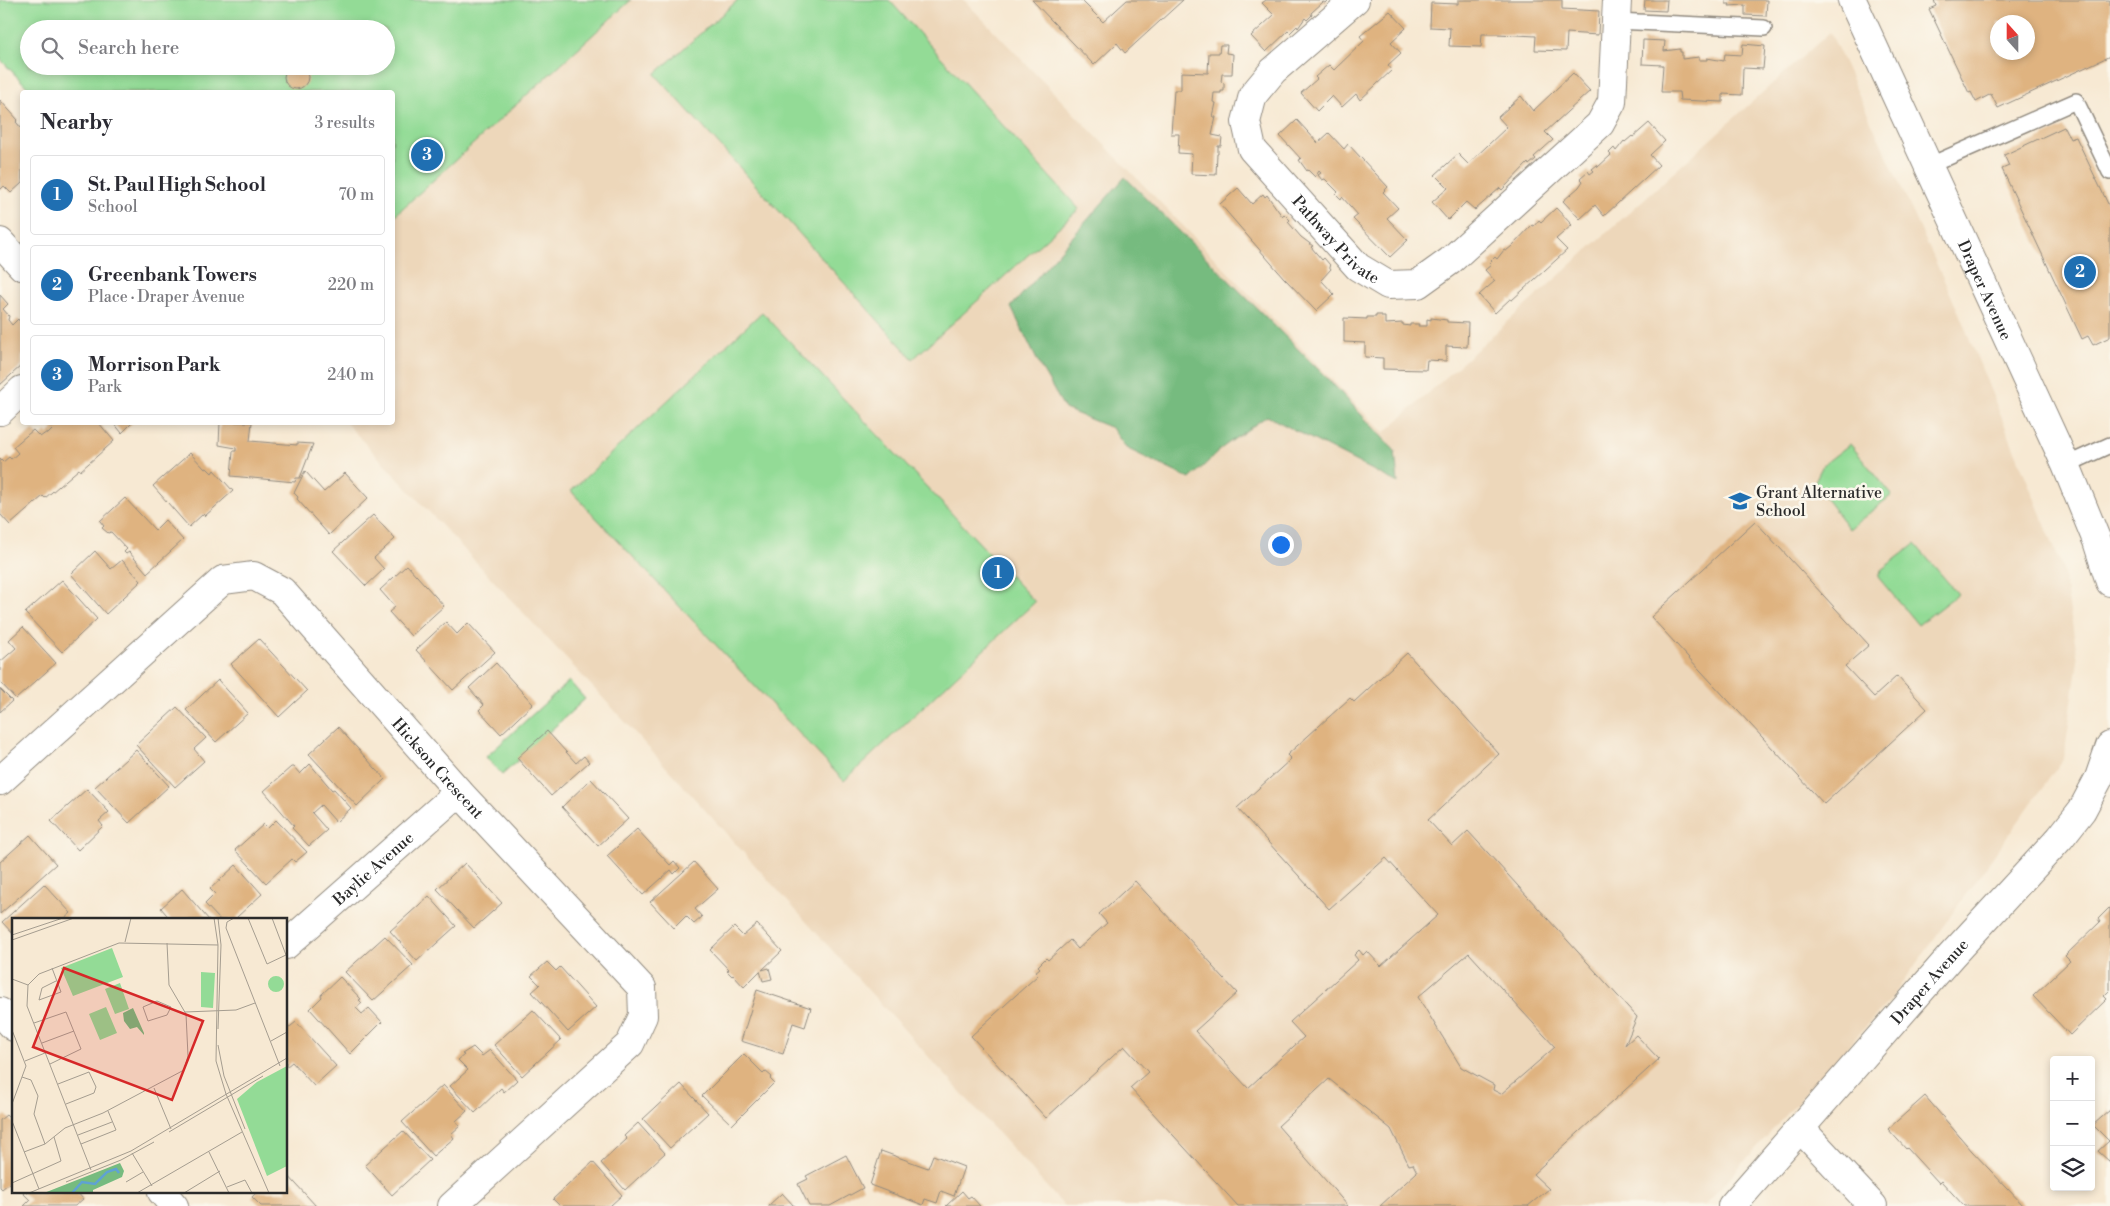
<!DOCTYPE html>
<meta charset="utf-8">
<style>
:root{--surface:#fff;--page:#f7f7f7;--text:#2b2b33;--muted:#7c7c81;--line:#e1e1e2;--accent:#1f6fb2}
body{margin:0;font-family:"Libre Bodoni",serif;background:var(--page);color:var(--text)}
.controls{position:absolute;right:15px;bottom:15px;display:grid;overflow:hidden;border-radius:5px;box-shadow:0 2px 8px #0003}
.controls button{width:45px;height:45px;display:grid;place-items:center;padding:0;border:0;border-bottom:1px solid var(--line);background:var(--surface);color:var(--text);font:25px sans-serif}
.compass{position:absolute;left:1990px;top:15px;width:45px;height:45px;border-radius:50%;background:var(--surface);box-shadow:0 2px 8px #0003;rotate:339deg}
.you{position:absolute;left:1280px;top:544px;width:18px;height:18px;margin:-12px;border:4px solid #fff;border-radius:50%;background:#1a73e8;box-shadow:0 0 0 8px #1a73e833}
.badge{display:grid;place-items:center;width:32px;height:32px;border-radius:50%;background:var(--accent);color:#fff;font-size:16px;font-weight:700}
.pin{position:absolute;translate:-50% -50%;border:2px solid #fff;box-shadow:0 1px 5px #0006}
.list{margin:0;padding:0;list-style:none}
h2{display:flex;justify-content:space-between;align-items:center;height:65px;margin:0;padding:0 20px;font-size:21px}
h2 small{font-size:16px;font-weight:400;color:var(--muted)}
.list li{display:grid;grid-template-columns:32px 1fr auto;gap:15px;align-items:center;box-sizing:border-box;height:80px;margin:0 10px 10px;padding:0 10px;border:1px solid var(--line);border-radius:5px}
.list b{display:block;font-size:19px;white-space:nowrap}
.list p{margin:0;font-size:16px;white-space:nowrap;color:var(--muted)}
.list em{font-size:16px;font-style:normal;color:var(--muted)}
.icon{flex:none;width:28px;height:28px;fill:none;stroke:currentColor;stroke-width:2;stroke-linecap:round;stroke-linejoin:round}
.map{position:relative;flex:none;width:2110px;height:1206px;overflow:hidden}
.search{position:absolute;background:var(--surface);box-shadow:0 2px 8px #0003;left:20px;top:20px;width:375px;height:55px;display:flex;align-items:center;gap:12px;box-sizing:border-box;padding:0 18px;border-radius:28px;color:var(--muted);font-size:19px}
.panel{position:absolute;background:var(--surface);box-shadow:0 2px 8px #0003;left:20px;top:90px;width:375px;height:335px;border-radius:5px}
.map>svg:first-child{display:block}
.built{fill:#edd7ba}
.green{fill:#93db96;stroke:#5f8360;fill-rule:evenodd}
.forest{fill:#76bb7f;stroke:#507355}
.building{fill:#dfb380;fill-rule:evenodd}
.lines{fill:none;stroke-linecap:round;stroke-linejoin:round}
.service-casing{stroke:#918a7f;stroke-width:18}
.minor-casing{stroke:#918a7f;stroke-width:30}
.tertiary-casing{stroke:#918a7f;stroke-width:30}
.service{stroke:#fff;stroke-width:15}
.minor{stroke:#fff;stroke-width:28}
.tertiary{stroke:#fff;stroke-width:28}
.labels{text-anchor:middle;stroke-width:5;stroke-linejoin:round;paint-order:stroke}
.street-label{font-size:16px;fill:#2b2b2b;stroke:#fbf7ec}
.poi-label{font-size:16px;fill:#2b2b2b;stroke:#fbf7ec;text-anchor:start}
.inset-river{fill:none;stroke:#5fa2d3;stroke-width:2.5}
.inset-road{fill:none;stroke:#a59d90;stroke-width:1}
.view{fill:#d62828;fill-opacity:0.15;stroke:#d62828;stroke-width:2.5}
.inset-edge{fill:none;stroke:#2b2b2b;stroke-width:2.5}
</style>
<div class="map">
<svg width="2110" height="1206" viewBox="0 0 2110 1206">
<rect width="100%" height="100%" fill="#fbf7ec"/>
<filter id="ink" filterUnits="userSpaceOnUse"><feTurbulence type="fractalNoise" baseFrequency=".02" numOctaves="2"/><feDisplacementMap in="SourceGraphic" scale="10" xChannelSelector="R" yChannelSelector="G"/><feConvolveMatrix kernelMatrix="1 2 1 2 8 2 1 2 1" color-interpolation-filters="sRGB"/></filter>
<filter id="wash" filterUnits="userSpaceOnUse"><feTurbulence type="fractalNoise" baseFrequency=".0096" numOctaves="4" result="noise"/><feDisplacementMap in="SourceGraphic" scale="20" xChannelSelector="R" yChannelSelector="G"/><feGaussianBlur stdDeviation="1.12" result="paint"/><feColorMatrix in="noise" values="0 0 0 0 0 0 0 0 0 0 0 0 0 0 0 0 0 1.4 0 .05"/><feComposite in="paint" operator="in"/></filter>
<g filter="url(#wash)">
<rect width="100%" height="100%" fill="#f7e9d3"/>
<polygon class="built" points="631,0 964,0 1384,433 1830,32 1959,313 2063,569 2078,660 2064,758 1890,1000 1704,1206 1064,1206 617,713 346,423 392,422 393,217"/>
<g class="green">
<path d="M0,0H631L393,217L392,92H32L0,59ZM29,29H386V66H29Z"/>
<polygon points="738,0 889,0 1079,209 913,359 655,74"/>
<polygon points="762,312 1035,602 844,781 571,491"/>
<polygon points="1850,444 1892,495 1849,529 1814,483 1823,465"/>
<polygon points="1915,544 1958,594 1918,625 1878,577 1881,570"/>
<polygon points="569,681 585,699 502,775 486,757"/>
</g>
<polygon class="forest" points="1125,177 1331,382 1395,451 1398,483 1267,416 1223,447 1190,479 1126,448 1112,428 1065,409 1041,368 1011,307"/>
<g id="blocks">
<g class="building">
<polygon points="1032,0 1081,0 1103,22 1127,0 1183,0 1125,53 1117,43 1094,65"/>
<polygon points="1266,0 1328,0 1325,3 1323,2 1311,13 1312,15 1307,20 1305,18 1298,28 1297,26 1290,33 1288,31 1266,52 1251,36 1274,15 1262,3"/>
<polygon points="1458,0 1562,0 1562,9 1599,11 1598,35 1567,33 1566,51 1535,50 1536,36 1497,34 1482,34 1481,47 1449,46 1450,28 1430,27 1431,3 1458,4"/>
<polygon points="1645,0 1667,0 1666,11 1644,10"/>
<polygon points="1726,0 1767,0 1766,16 1745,15 1745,5 1729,6 1730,4 1726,4"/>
<path d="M1934,0H2110V56L1998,108L1991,94L1976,102L1971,92L1969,93L1929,9L1936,6ZM1998,22H2028V52H1998Z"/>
<polygon points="1390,11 1406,28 1391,42 1401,53 1388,65 1392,70 1360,100 1356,94 1342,107 1332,96 1317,111 1301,93 1317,79 1315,77 1329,65 1334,70 1364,41 1360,36"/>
<polygon points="1643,40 1665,41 1664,51 1680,49 1680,52 1682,52 1682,59 1699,57 1699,60 1707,60 1707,58 1724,61 1725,54 1742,55 1743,44 1765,46 1763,69 1743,68 1742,95 1723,94 1723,102 1680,100 1679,92 1661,92 1663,65 1642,64"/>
<polygon points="1220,45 1227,45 1226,53 1233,54 1232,74 1222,74 1221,82 1224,83 1224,91 1221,91 1221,93 1214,93 1213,102 1216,103 1213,117 1216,117 1212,135 1222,137 1221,146 1218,146 1218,154 1217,154 1216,175 1191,174 1192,154 1178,153 1179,134 1171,134 1174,90 1181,90 1181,72 1208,73 1209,53 1219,53"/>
<circle cx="296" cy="77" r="12"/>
<polygon points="1573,73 1590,91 1545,132 1553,140 1534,157 1536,159 1529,165 1528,163 1502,190 1500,188 1475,210 1466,202 1448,220 1432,202 1448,188 1435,175 1458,154 1468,164 1507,127 1498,117 1521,96 1533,111"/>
<polygon points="0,100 18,120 16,122 22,129 22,183 11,193 4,186 0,190"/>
<polygon points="1297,120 1318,143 1329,133 1344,149 1348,144 1388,187 1383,192 1398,208 1387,218 1408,240 1390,257 1353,219 1358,215 1342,197 1341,199 1336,194 1338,192 1325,179 1322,180 1318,175 1321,173 1319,171 1315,177 1308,170 1307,171 1299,160 1301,159 1280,136"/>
<polygon points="1649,123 1665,141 1650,155 1659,165 1604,216 1595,205 1580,219 1563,201 1579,187 1583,181 1580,178 1588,171 1590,174 1594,171 1592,169 1597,165 1598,167 1611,155 1609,153 1614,148 1616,151 1624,141 1625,142 1632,136 1633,137"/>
<polygon points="2064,127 2070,139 2076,137 2110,208 2110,337 2093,345 2088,336 2082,339 2002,169 2009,166 2004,155"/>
<polygon points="1238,188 1252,204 1263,194 1265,197 1267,195 1282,216 1284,214 1290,220 1288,222 1301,237 1313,246 1311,247 1322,260 1324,258 1330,265 1329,266 1331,269 1321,280 1334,294 1316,311 1284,278 1220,204"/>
<polygon points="1556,208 1572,225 1556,239 1567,250 1512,300 1510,299 1495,313 1479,295 1495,281 1485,270 1491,265 1489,263 1495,257 1497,259 1504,250 1506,251 1512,246 1532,225 1534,226 1539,220 1541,222"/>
<polygon points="0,295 8,304 3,309 9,316 8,320 12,325 18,319 22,325 22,365 0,385"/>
<polygon points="1376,315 1382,315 1382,317 1385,317 1385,324 1403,323 1403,325 1410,326 1410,324 1419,324 1418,326 1427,326 1427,319 1431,320 1431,318 1447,320 1447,322 1468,323 1467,347 1446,346 1446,361 1427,360 1426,370 1383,369 1383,358 1365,357 1365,343 1344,342 1344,318 1367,319 1367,317 1376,317"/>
<polygon points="47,422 98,422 114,441 80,471 79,469 45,498 43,496 10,525 0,514 0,459 3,462 9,457 11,459 18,453 13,447 33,430 40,437 47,432 48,434 53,429"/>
<polygon points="113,422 133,422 122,433"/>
<polygon points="220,422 252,422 250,441 297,445 297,443 313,444 300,478 296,478 295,482 231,476 233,451 236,451 236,448 219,445"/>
<polygon points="190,453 205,469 207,468 212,473 214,470 233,491 205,516 203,514 189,527 153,486"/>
<polygon points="305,471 324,492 345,473 368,498 329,535 297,499 298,497 294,493"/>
<polygon points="125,498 155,530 165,520 183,540 147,573 129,552 126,554 124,552 127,549 111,532 108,533 102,528 104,526 100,521"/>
<polygon points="373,515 395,539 374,558 384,569 366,586 333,551"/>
<polygon points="1755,521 1869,645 1845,666 1874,697 1897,676 1927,709 1824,804 1651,617"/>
<polygon points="95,551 111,569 122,560 141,581 106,614 71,574"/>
<polygon points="407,565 444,606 411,636 389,612 395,607 380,590"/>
<polygon points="62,580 97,619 62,652 25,613"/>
<polygon points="446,622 457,634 468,623 495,652 453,690 416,650"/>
<polygon points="23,627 56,663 16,699 0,682 0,662 16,648 9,640"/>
<polygon points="259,639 307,691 279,717 231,664"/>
<path d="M1407,653L1499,754L1428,820L1452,846L1468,831L1637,1017L1625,1045L1636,1035L1659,1059L1533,1174L1549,1189L1528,1206H1380L1417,1172L1413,1164L1409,1165L1391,1129L1329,1079L1278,1126L1348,1206H1238L1130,1088L1148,1072L1124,1046L1046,1118L971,1036L1038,975L1035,972L1040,968L1038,966L1046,958L1048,960L1070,940L1078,949L1107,923L1099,914L1135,881L1213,965L1212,966L1237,993L1195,1031L1248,1088L1304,1037L1290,1022L1358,960L1354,955L1359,950L1363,955L1367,951L1381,966L1438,915L1386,858L1329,909L1237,808L1291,759L1287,755L1350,698L1354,702ZM1469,953L1555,1047L1501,1094L1493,1090L1494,1085L1461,1067L1418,997Z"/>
<polygon points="496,663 533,704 501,734 479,710 484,705 469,688"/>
<polygon points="218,680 248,713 216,742 186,710"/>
<polygon points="0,689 12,701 0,712"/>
<polygon points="177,707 206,738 194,749 204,761 175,787 136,745"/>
<polygon points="338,727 385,779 357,806 309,754"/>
<polygon points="547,731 576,763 584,756 589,762 551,796 517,758"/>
<polygon points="136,750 169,786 129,823 95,787"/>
<polygon points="310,764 332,790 334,789 351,808 336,822 321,805 312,813 327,830 309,846 292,828 294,826 264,791 291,767 294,767 300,774"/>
<polygon points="591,779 628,819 598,846 562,807"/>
<polygon points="87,789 109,812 99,821 103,826 78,850 51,821"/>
<polygon points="276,820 307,852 295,862 292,859 266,883 235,850 264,824 268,828"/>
<polygon points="637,829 670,865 674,861 680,868 674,874 671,870 643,895 607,856"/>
<polygon points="30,835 56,864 0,914 0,862"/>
<polygon points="694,862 718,889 695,909 702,917 694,924 686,916 674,928 650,902"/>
<polygon points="465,863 502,903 474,928 437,889"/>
<polygon points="236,865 262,894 237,917 238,918 236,920 220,920 205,904 215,894 210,889"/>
<polygon points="44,884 71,913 63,920 14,920 14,935 2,922"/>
<polygon points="182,889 209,920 171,920 161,908"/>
<polygon points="429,896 456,926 417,961 390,931"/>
<polygon points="2110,907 2110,990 2104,996 2107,999 2070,1035 2033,996 2070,961 2065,956 2100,922 2098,919"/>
<polygon points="757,924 782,951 762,970 769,968 772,979 763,981 760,971 744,987 733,975 732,976 727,971 729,970 710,950 734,927 743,936"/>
<polygon points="385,936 413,965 373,1001 345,972"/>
<polygon points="547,962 556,971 560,967 596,1007 568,1032 532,992 540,985 531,976"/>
<polygon points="340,977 361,999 359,1000 362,1003 356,1008 362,1014 369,1008 382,1022 350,1054 310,1009 322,997 321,995"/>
<polygon points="757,990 811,1008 805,1027 793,1023 783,1054 741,1041"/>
<polygon points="533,1010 561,1040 522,1076 494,1045"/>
<polygon points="296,1022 336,1066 314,1086 292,1062 286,1067 286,1030"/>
<polygon points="473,1047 482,1056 490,1050 517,1080 504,1092 501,1088 475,1113 450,1086 468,1070 458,1060 464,1055 462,1054"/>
<polygon points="744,1054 763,1073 765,1071 772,1077 770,1079 774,1083 732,1125 702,1096"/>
<polygon points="681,1084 708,1113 670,1148 643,1119"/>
<polygon points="443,1085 467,1111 456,1121 460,1126 451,1134 454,1138 433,1156 402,1122"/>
<polygon points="1925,1096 1972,1151 2024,1206 1964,1206 1941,1181 1939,1183 1907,1148 1906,1149 1888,1129"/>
<polygon points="2110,1110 2110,1162 2098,1151 2109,1141 2093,1125"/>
<polygon points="6,1115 14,1123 14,1179 2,1189 0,1187 0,1120"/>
<polygon points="638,1123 665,1153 625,1190 601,1163 627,1139 624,1136"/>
<polygon points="403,1131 430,1160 392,1195 365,1165"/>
<polygon points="881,1151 928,1168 933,1155 964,1167 954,1196 941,1191 937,1203 925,1199 923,1205 870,1185"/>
<polygon points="846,1155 863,1188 830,1206 809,1206 798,1184 808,1179 806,1176"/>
<polygon points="593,1162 622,1195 610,1206 560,1206 553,1199"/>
<polygon points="286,1173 316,1206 261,1206 252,1197 257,1192 286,1192"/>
<polygon points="962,1191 968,1198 971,1196 980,1206 946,1206"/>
<polygon points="22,1192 77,1192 83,1199 75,1206 24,1206 30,1200"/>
<polygon points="782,1193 794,1206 768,1206"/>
</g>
</g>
</g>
<g filter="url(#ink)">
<use href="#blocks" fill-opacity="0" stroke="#918a7f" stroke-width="1"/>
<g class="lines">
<g class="service-casing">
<g id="service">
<polyline points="1616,21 1764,28"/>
<polyline points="1928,166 2076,101 2110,172"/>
<polyline points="2066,465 2110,445"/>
</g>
</g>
<g class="minor-casing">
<g id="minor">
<path id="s1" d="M1355,0L1273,71L1253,95L1246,122L1252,149L1358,267L1388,285L1418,284L1450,261L1600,124L1612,102L1617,0"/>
<path id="s2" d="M1852,0L2066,465L2097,541L2110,582"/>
<polyline points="0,242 22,266"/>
<polyline points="0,411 22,390"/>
<path id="s3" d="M0,781L223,580L254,576L282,591L459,792L642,988L643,1016L630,1044L452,1206"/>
<path id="s4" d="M286,945L459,792"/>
<polyline points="1801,1129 1873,1206"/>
<path id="s5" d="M1732,1206L1951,956L2060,838L2082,810L2099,778L2110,746"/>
</g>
</g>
<g class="tertiary-casing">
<g id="tertiary">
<polyline points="0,1012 14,1027"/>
<polyline points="162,1192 174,1206"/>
</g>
</g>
<use href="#service" class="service"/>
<use href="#minor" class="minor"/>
<use href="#tertiary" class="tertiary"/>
</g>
</g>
<defs>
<g id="school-bare" transform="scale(1.725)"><path d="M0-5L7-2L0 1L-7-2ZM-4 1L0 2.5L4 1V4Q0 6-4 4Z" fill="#1f6fb2" stroke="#fbf7ec" stroke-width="2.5" paint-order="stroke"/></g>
</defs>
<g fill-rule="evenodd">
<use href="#school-bare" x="1740" y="501"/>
</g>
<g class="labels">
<g class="street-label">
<text dy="6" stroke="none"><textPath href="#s1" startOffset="319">Pathway Private</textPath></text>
<text dy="6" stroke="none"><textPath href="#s2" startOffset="319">Draper Avenue</textPath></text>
<text dy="6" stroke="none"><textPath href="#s3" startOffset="599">Hickson Crescent</textPath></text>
<text dy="6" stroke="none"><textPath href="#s4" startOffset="116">Baylie Avenue</textPath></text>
<text dy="6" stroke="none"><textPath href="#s5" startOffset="299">Draper Avenue</textPath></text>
</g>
<g class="poi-label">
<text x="1756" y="498">Grant Alternative<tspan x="1756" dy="18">School</tspan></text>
</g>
</g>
<g transform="translate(12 918)">
<rect width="275" height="275" fill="#f7e9d3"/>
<path d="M100,30L111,59L61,78L49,50ZM189,54L203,55L201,90L189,89ZM256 66a8 8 0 1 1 16 0a8 8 0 1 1-16 0ZM108,65L117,91L103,96L93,71ZM94,89L105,115L88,122L77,96ZM275,148V248L255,258L225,181L245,164Z" fill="#93db96"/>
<path d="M121,90L132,115V117L125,109L118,111L112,103L111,95ZM108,245L112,253L110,259L81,272V275H32Z" fill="#76bb7f"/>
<path class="inset-river" d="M60,275L70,264L83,266L95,254L104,251L107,255"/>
<path class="inset-road" d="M202,0L206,27L204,143L214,176L257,275M206,0L209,27L206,111M222,0L215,4L214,10L268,148M236,0L255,46L274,37L260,0M0,17L51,0M0,22L62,0M113,24L119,0M40,50L49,74L27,82L30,70L44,63M0,61L16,67M145,83L159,89L155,97L136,103L131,89ZM173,94L224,92L243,85M22,105L54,94L69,131L38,146M0,112L14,148L0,186M259,123L275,114M30,125L62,113M206,127L212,158L233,211M13,143L33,135M10,159L19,162L26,178L22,196L33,226M46,166L77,154L84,169L82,175L54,186M142,170L159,211M0,203L27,271M157,214L251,158M66,217L100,204M69,226L104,212L96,193M12,234L33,226L53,210L91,195L172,152L176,138L174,96L157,67L155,25M197,234L217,275M120,235L140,268M79,252L15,88L16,67L27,56L107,25L206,27M54,264L109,242L142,224M114,264L131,254M0,265L49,243L42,219M215,269L233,262L240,275M17,275L119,233L275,140M125,275L230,214M172,275L208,253"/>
<path class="view" d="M52,50L191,103L160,182L21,129Z"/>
<rect width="275" height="275" class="inset-edge"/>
</g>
</svg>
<div class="controls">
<button>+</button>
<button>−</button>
<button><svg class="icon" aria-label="layers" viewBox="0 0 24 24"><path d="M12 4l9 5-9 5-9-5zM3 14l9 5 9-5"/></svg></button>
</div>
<svg class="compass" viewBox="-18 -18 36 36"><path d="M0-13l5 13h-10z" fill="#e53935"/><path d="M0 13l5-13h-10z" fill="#7c7c81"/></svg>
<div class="you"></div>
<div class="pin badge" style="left:998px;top:573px">1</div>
<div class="pin badge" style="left:2080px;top:272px">2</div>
<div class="pin badge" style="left:427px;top:155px">3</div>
<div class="search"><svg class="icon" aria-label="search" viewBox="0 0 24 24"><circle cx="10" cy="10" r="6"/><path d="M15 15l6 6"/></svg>Search here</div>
<section class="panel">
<h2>Nearby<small>3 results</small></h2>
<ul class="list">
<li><span class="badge">1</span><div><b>St. Paul High School</b><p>School</p></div><em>70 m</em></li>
<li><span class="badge">2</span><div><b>Greenbank Towers</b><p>Place · Draper Avenue</p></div><em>220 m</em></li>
<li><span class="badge">3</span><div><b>Morrison Park</b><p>Park</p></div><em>240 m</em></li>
</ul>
</section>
</div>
